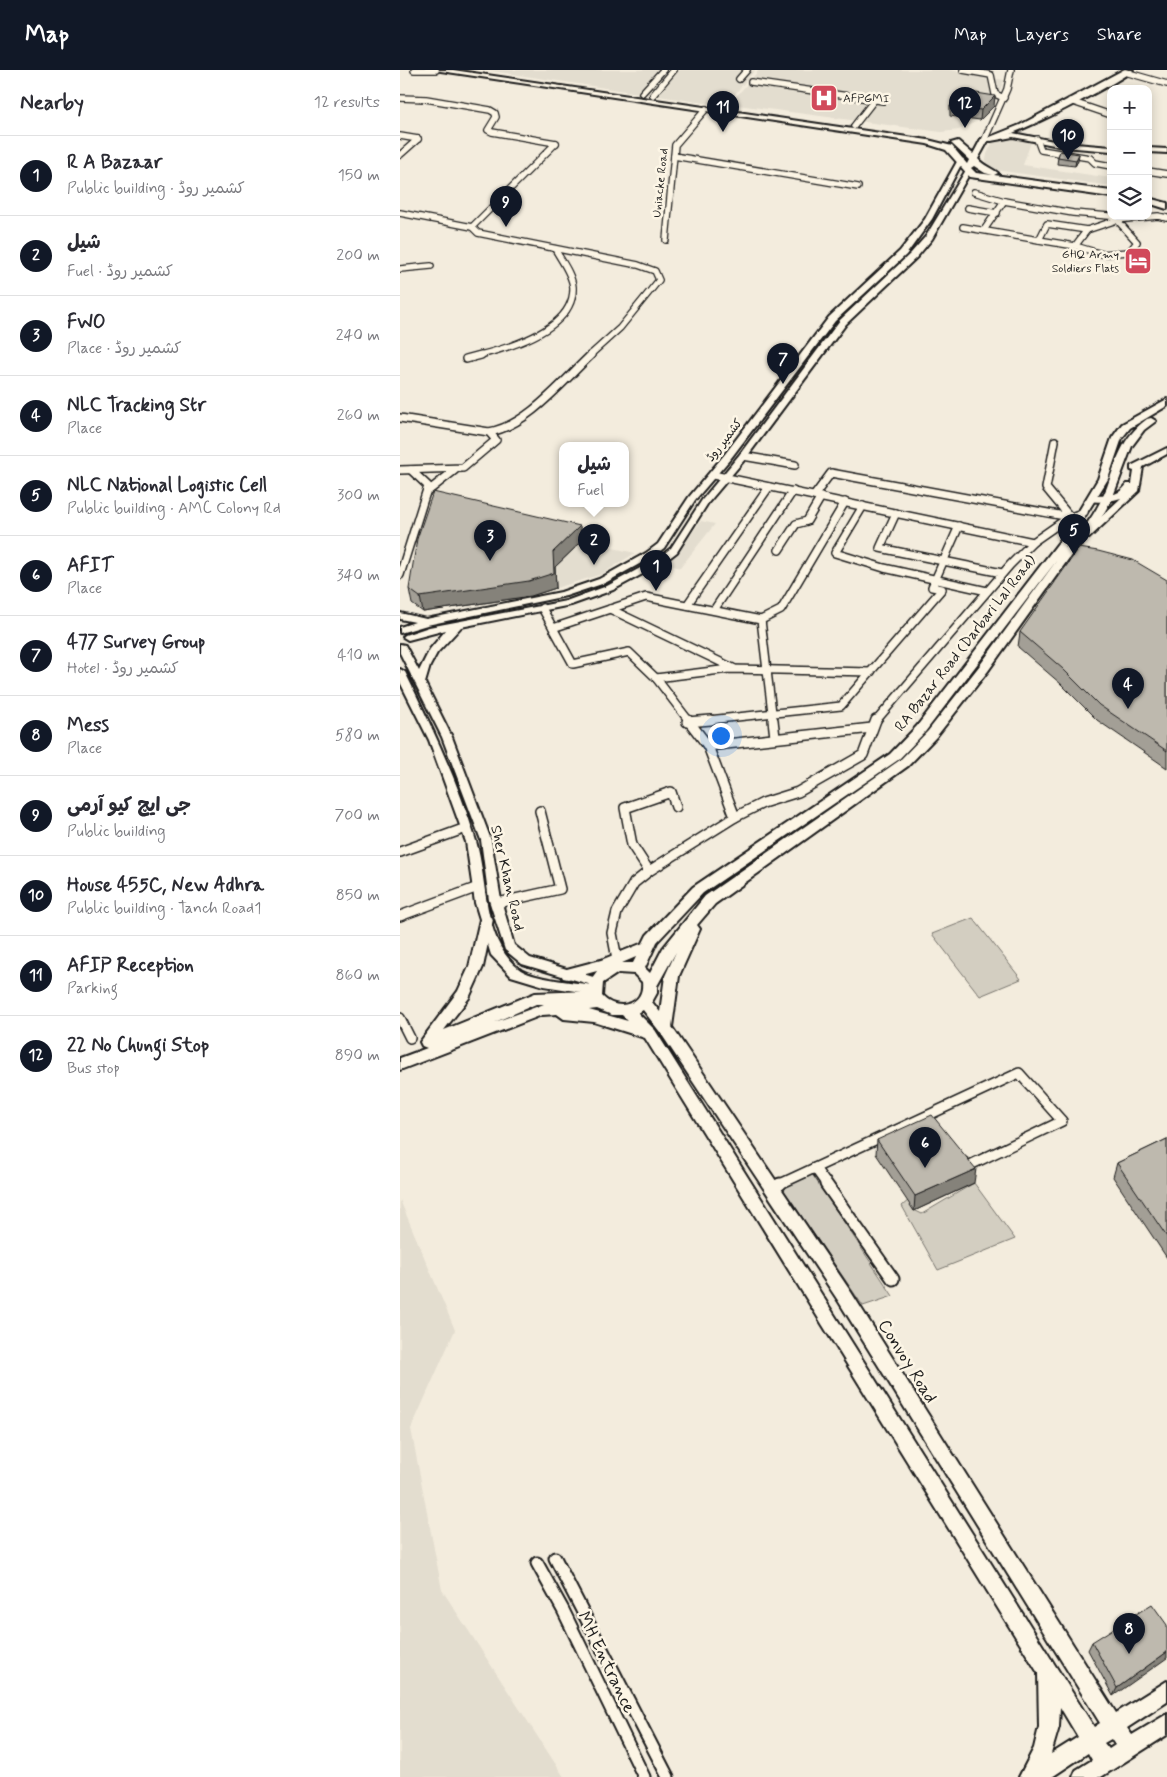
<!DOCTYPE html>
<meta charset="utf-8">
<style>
:root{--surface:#fff;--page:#f7f7f7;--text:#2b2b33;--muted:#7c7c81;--line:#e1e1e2;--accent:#111827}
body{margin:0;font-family:Mynerve,"Playpen Sans Arabic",sans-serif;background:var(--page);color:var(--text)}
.controls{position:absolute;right:15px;top:15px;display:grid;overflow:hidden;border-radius:10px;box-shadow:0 2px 12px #0003}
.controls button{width:45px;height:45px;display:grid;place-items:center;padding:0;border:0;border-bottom:1px solid var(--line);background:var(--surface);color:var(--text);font:25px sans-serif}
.you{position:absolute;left:320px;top:665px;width:18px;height:18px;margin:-12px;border:4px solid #fff;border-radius:50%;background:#1a73e8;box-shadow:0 0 0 8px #1a73e833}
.badge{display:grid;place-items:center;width:32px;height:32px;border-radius:50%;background:var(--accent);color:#fff;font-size:16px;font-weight:700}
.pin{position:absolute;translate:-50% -41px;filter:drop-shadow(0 1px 2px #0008)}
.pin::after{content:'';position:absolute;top:26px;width:18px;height:15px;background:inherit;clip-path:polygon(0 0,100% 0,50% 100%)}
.popup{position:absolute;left:159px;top:372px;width:70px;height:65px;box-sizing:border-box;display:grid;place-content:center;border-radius:10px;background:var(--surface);filter:drop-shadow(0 1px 4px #0005);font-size:16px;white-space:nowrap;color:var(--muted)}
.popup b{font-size:19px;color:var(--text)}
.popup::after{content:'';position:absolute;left:50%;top:100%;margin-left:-10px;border:10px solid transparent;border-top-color:var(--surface)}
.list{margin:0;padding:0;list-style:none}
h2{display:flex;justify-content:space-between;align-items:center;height:65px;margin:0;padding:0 20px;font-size:21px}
h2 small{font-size:16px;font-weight:400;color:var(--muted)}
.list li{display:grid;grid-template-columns:32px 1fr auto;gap:15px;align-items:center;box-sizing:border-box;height:80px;padding:0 20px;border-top:1px solid var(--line)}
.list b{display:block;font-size:19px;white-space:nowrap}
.list p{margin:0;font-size:16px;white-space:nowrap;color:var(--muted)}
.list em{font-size:16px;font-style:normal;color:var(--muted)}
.icon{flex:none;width:28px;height:28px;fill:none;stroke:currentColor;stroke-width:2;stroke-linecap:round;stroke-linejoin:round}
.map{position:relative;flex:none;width:767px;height:1707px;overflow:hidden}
header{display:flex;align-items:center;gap:30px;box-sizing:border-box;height:70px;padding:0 25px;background:var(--accent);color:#fff}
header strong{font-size:24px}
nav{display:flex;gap:28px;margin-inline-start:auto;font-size:18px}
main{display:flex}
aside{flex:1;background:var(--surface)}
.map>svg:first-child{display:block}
.built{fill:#e3ddcf}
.green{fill:#d3cec1;stroke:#78756e}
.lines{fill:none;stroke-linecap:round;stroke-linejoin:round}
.minor-far3-casing{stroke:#1c1c1c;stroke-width:8}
.minor-far2-casing{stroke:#1c1c1c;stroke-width:10}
.minor-far1-casing{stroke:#1c1c1c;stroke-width:12}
.minor-casing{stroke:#1c1c1c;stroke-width:15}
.tertiary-casing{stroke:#1c1c1c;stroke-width:4}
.secondary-casing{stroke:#1c1c1c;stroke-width:4}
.primary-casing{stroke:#1c1c1c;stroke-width:4}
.minor-far3{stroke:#fcf5e5;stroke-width:5.5}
.minor-far2{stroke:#fcf5e5;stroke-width:7}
.minor-far1{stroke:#fcf5e5;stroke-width:9}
.minor{stroke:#fcf5e5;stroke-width:11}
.tertiary{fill:#fcf5e5;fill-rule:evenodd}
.secondary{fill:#fcf5e5;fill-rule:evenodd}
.primary{fill:#fcf5e5;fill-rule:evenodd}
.wall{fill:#a39f96;stroke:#1c1c1c}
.shaded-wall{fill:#85827a;stroke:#1c1c1c}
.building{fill:#beb9ae;stroke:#1c1c1c}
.labels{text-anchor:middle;stroke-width:5;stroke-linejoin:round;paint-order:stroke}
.far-poi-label{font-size:12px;fill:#1c1c1c;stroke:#fcf5e5;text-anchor:start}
.far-street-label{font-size:12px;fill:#1c1c1c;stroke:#fcf5e5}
.street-label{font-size:15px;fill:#1c1c1c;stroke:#fcf5e5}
.near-street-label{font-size:18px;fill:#1c1c1c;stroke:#fcf5e5}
</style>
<header>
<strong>Map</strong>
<nav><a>Map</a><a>Layers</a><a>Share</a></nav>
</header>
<main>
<aside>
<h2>Nearby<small>12 results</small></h2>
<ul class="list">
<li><span class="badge">1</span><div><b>R A Bazaar</b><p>Public building · کشمیر روڈ</p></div><em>150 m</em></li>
<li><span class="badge">2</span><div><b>شیل</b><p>Fuel · کشمیر روڈ</p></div><em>200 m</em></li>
<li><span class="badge">3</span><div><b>FWO</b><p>Place · کشمیر روڈ</p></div><em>240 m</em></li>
<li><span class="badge">4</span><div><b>NLC Tracking Str</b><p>Place</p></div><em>260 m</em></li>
<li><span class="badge">5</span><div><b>NLC National Logistic Cell</b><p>Public building · AMC Colony Rd</p></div><em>300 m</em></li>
<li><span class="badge">6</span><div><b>AFIT</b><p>Place</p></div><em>340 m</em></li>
<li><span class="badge">7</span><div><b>477 Survey Group</b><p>Hotel · کشمیر روڈ</p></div><em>410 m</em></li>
<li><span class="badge">8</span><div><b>Mess</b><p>Place</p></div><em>580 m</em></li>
<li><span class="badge">9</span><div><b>جی ایچ کیو آرمی</b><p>Public building</p></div><em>700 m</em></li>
<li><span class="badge">10</span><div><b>House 455C, New Adhra</b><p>Public building · Tanch Road1</p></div><em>850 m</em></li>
<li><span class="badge">11</span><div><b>AFIP Reception</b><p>Parking</p></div><em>860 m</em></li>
<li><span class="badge">12</span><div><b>22 No Chungi Stop</b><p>Bus stop</p></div><em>890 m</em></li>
</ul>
</aside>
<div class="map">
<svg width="767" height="1707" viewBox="0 0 767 1707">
<rect width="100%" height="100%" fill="#f3ecdd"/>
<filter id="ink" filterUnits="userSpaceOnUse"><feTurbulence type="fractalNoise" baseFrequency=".02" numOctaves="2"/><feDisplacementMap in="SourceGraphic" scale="10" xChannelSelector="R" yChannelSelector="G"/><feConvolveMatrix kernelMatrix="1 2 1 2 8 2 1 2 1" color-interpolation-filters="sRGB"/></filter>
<g filter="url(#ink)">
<g class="built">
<polygon points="86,0 355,0 325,36"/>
<polygon points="359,0 549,0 604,10 594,36 544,29 561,32 580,50 559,60 541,62 330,34"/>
<polygon points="596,65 608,66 609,70 628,70 631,72 623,95 711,108 711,116 596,100 585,95 587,84"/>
<polygon points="301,451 315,454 280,498 268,494"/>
<polygon points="182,471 235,483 202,504 156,518 155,497"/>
<polygon points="0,1130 55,1260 11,1359 42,1520 164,1707 0,1707"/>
</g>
<g class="green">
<polygon points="573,848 621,909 580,926 532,864"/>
<polygon points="410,1101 493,1226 463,1236 381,1116"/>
<polygon points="574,1113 615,1169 538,1200 502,1136 510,1129 514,1140 522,1144"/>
</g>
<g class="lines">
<g class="minor-far3-casing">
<g id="minor-far3">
<polyline points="14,0 36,0"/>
<polyline points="563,0 591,5 595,24 604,28"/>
<polyline points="725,2 767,14"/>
<polyline points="339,9 347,0"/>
<polyline points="351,12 483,31"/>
<polyline points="242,23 263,0"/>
<polyline points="253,25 274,0"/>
<polyline points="0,28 26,29 90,40 95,43 96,47 88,60 92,62 156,73"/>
<polyline points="670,31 711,45"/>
<polyline points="454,56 475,29"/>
<polyline points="0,66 18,69"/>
<polyline points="637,69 641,80 690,88 695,93 711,96"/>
<polyline points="584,71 607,19 611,0"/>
<polyline points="0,85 18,69"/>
<polyline points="274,86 458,117"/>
<polyline points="748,101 767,104"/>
<polyline points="574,122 604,131 584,160"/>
<polyline points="604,131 673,143 721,147"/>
<polyline points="568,138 597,143"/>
<polyline points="0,143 72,157 78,163 238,195 255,201 259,210 220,258 189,286"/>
<polyline points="72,157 156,73"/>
<polyline points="563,157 639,170 647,154 687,160 717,150 758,146 767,148"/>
<polyline points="266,170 275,75 306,39"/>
<polyline points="639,170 675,176 687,160"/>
<polyline points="675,176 702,184 729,182 737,172 717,150"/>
<polyline points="0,199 31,196"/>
<path d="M76,286C109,278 175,259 173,217C172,204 161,190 155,179"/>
</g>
</g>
<g class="minor-far2-casing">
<g id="minor-far2">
<polyline points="66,289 81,285"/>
<polyline points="0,348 89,362 96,370 63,398 0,400"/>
<path d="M89,362C127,356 163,311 191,285"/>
<polyline points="655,371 646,418 670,447"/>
<polyline points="343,386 395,395"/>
<polyline points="313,405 633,472 666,449 684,442"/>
<polyline points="27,422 55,400"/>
<polyline points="414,426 431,403 670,447"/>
<polyline points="463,436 435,483 484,498 587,521"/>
<polyline points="496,443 480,478 602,503"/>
<polyline points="379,480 396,454 407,451 421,427"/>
<polyline points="0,505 28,416 11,400"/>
<polyline points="287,535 369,417"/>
<polyline points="142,538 173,594 229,582 256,608 289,651"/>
<polyline points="210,539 333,598"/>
<polyline points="314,540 393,421"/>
<polyline points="361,550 381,540 445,432"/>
<polyline points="153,558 246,527 361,550 373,651"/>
<polyline points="256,608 329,599 471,602"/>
<polyline points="299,651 441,636 542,519 532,517 559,456"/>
<polyline points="476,651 610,495 633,472"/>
</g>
</g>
<g class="minor-far1-casing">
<g id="minor-far1">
<polyline points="288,650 308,676 335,747"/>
<polyline points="373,650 375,667"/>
<polyline points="287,652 311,650"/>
<polyline points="308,676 472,658"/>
<polyline points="0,782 66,758"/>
<polyline points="249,801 232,775 225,738 271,722 276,737"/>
<polyline points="97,833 160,819 140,741"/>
<polyline points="0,846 78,817"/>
<polyline points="218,894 212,863 217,842 234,813 249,801 335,747 363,733 398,722 463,685 476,650"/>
<polyline points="0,948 10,968"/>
<polyline points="415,1098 427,1115"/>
<polyline points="378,1115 619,1003 662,1051 568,1096 564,1092"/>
</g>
</g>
<g class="minor-casing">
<g id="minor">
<polyline points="426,1114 493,1209"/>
<polyline points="372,1118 380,1114"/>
<polyline points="155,1488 268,1707"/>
<polyline points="137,1493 163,1540 244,1707"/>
</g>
</g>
<g class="tertiary-casing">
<g id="tertiary">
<polygon points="613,63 664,73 711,77 711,81 664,77 613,67 591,71 588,69"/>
<polygon points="748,78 767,79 767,83 748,82"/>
<polygon points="559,88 564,89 532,149 506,185 435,251 331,388 295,430 264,478 252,487 205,513 166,526 27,555 0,563 0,557 15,552 0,549 0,543 26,549 161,522 199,509 246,483 258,474 289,427 325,384 429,247 500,181 525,149"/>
<path d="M566,100L571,101L532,169L517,187L446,254L346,388L308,433L277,482L263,493L213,520L171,535L61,557L37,583L30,596L25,613L52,667L91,770L101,830L114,875L130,888L200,909L202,912L196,916L200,920L198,923L194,924L144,916L111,906L91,885L75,833L66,772L29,670L0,612V599L5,602C32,657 58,712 76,771C88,812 82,869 118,898C130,909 175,912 192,915L122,894L105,880L89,830L81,770L42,667L0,583V574L5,575L19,601L30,579L46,560L8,570L3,567L5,565L29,557L166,531L207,516L257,489L271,478L302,430L340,384L440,250L511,183L526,166Z"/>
<path d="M767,378V384L743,397L739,421L689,468H683V464L721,428C711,431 700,433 689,431V427C704,424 717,429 727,414H732L734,401L731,400V396Z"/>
</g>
</g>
<g class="secondary-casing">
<g id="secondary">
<path d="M34,0H53L528,70L552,76L567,94L569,90L551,73L558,71L573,84L581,69H584L588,71L578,89C584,96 592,98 598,103L594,105L711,121V127L570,107L546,80L527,74ZM574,96L585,103L593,105L576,103L571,98Z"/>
<polygon points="748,128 767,133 767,139 748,133"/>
<path d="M767,329V336L730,358L722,368L708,409L665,478C683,462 698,440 707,417C717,390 722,367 747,349L751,348L756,351L744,360L732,376L712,429L694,460L672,484L588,601L536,667L508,696L315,834L297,855L300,859L279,906L272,957L451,1222L716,1643L767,1611V1632L727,1658L732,1665L767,1644V1665L701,1707H673L676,1700L692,1690L688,1683L652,1707H619L634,1678L639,1657L638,1603L245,968L194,952L164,949L157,944L142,945L0,1000V988L27,978L22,976L20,972L58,921L69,897L81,845L86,844L93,849L83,897L69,928L44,960L135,923L188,921L189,912L197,901L168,909L163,908L161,904L163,900L201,890L243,873L247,865L293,817L490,684L517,656L665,464L698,409L712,368L722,354ZM657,490L580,595L528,661L500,690L305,826L263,878L250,903L245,898L257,872L303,823L498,690L525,662ZM276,882L265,906L260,942L252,932L257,923V916ZM236,887L233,893H222ZM218,903L234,904L242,912C245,936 216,942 202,926L203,913ZM136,934H144L95,952ZM197,939L212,945H222L228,951L189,940ZM243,940L260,962L439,1232L700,1653L694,1657L255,960L238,943ZM660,1637L678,1667L651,1684L659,1657ZM711,1669L715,1675L709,1679L704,1673Z"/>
</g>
</g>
<g class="primary-casing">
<path id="primary" d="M723,0H733C719,13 591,80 580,71L620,55Z"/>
</g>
<use href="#minor-far3" class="minor-far3"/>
<use href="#minor-far2" class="minor-far2"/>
<use href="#minor-far1" class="minor-far1"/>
<use href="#minor" class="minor"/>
<use href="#tertiary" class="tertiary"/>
<use href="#secondary" class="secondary"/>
<use href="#primary" class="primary"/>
</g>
<g class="wall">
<polygon points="550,36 594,36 580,50 550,46"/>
<polygon points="660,81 678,91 675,96 657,94 658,87"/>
<polygon points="182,471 155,497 156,518 131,526 23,542 12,534 9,519"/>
<polygon points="767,510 767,698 697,650 661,614 618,577 620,562"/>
<polygon points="767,1069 767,1188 713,1107 717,1093"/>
<polygon points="477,1070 574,1113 514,1141 476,1084"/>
<polygon points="767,1555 713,1626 688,1580 692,1572"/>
</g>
<g class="shaded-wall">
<polygon points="595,26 594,36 580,50 581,40"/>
<polygon points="679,84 678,91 675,96 676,90"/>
<polygon points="180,456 182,471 155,497 156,518 131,526 23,542 20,527 153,482"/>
<polygon points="576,1099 574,1113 514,1141 515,1126"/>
<polygon points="767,1582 767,1588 713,1626 717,1618"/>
</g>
<g class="building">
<polygon points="564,21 595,26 581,40 550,36"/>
<polygon points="660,81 679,84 676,90 658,87"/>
<polygon points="33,422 180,456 153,482 154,503 129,511 20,527 9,519 17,469"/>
<polygon points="679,478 698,481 733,490 767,510 767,681 699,635 663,599 620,562"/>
<polygon points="532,1045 576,1099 515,1126 477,1070"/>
<polygon points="767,1069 767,1167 717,1093"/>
<polygon points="752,1534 767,1555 767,1582 717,1618 692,1572"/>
</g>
</g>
<defs>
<g id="hospital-square" transform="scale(1.4375)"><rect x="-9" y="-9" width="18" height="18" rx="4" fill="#d1495b" stroke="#fcf5e5"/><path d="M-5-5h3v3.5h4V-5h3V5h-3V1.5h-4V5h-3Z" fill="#fff"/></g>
<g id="hotel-square" transform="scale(1.4375)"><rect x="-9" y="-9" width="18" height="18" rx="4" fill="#d1495b" stroke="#fcf5e5"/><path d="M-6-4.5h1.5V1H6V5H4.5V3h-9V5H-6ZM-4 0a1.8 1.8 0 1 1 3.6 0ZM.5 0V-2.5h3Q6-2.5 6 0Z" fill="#fff"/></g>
</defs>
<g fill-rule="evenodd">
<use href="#hospital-square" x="424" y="28"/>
<use href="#hotel-square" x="738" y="191"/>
</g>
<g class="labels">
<g class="far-poi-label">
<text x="443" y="32">AFPGMI</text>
<text x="719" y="188" text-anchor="end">GHQ Army<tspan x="719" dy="14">Soldiers Flats</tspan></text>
</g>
<g class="far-street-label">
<text transform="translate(260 113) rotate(-84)" y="4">Uniacke Road</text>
<text transform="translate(324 370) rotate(-52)" y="4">کشمیر روڈ</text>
</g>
<g class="street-label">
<text transform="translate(565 573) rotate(-52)" y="5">RA Bazar Road (Darbari Lal Road)</text>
<text transform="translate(108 808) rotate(77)" y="5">Sher Khan Road</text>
</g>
<g class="near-street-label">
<text transform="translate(508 1291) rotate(58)" y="6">Convoy Road</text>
<text transform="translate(207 1592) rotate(64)" y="6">MH Entrance</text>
</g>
</g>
</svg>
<div class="controls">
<button>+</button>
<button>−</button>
<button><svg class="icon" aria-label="layers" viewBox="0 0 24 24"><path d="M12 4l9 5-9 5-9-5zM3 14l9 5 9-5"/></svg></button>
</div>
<div class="you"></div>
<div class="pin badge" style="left:256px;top:521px">1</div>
<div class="pin badge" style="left:194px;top:495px">2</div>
<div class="popup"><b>شیل</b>Fuel</div>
<div class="pin badge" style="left:90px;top:491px">3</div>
<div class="pin badge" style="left:728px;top:639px">4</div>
<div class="pin badge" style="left:674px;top:485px">5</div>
<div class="pin badge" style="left:525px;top:1098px">6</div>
<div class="pin badge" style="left:383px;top:314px">7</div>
<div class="pin badge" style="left:729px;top:1584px">8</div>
<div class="pin badge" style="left:106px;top:157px">9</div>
<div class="pin badge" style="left:668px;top:90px">10</div>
<div class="pin badge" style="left:323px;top:62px">11</div>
<div class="pin badge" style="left:565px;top:58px">12</div>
</div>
</main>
